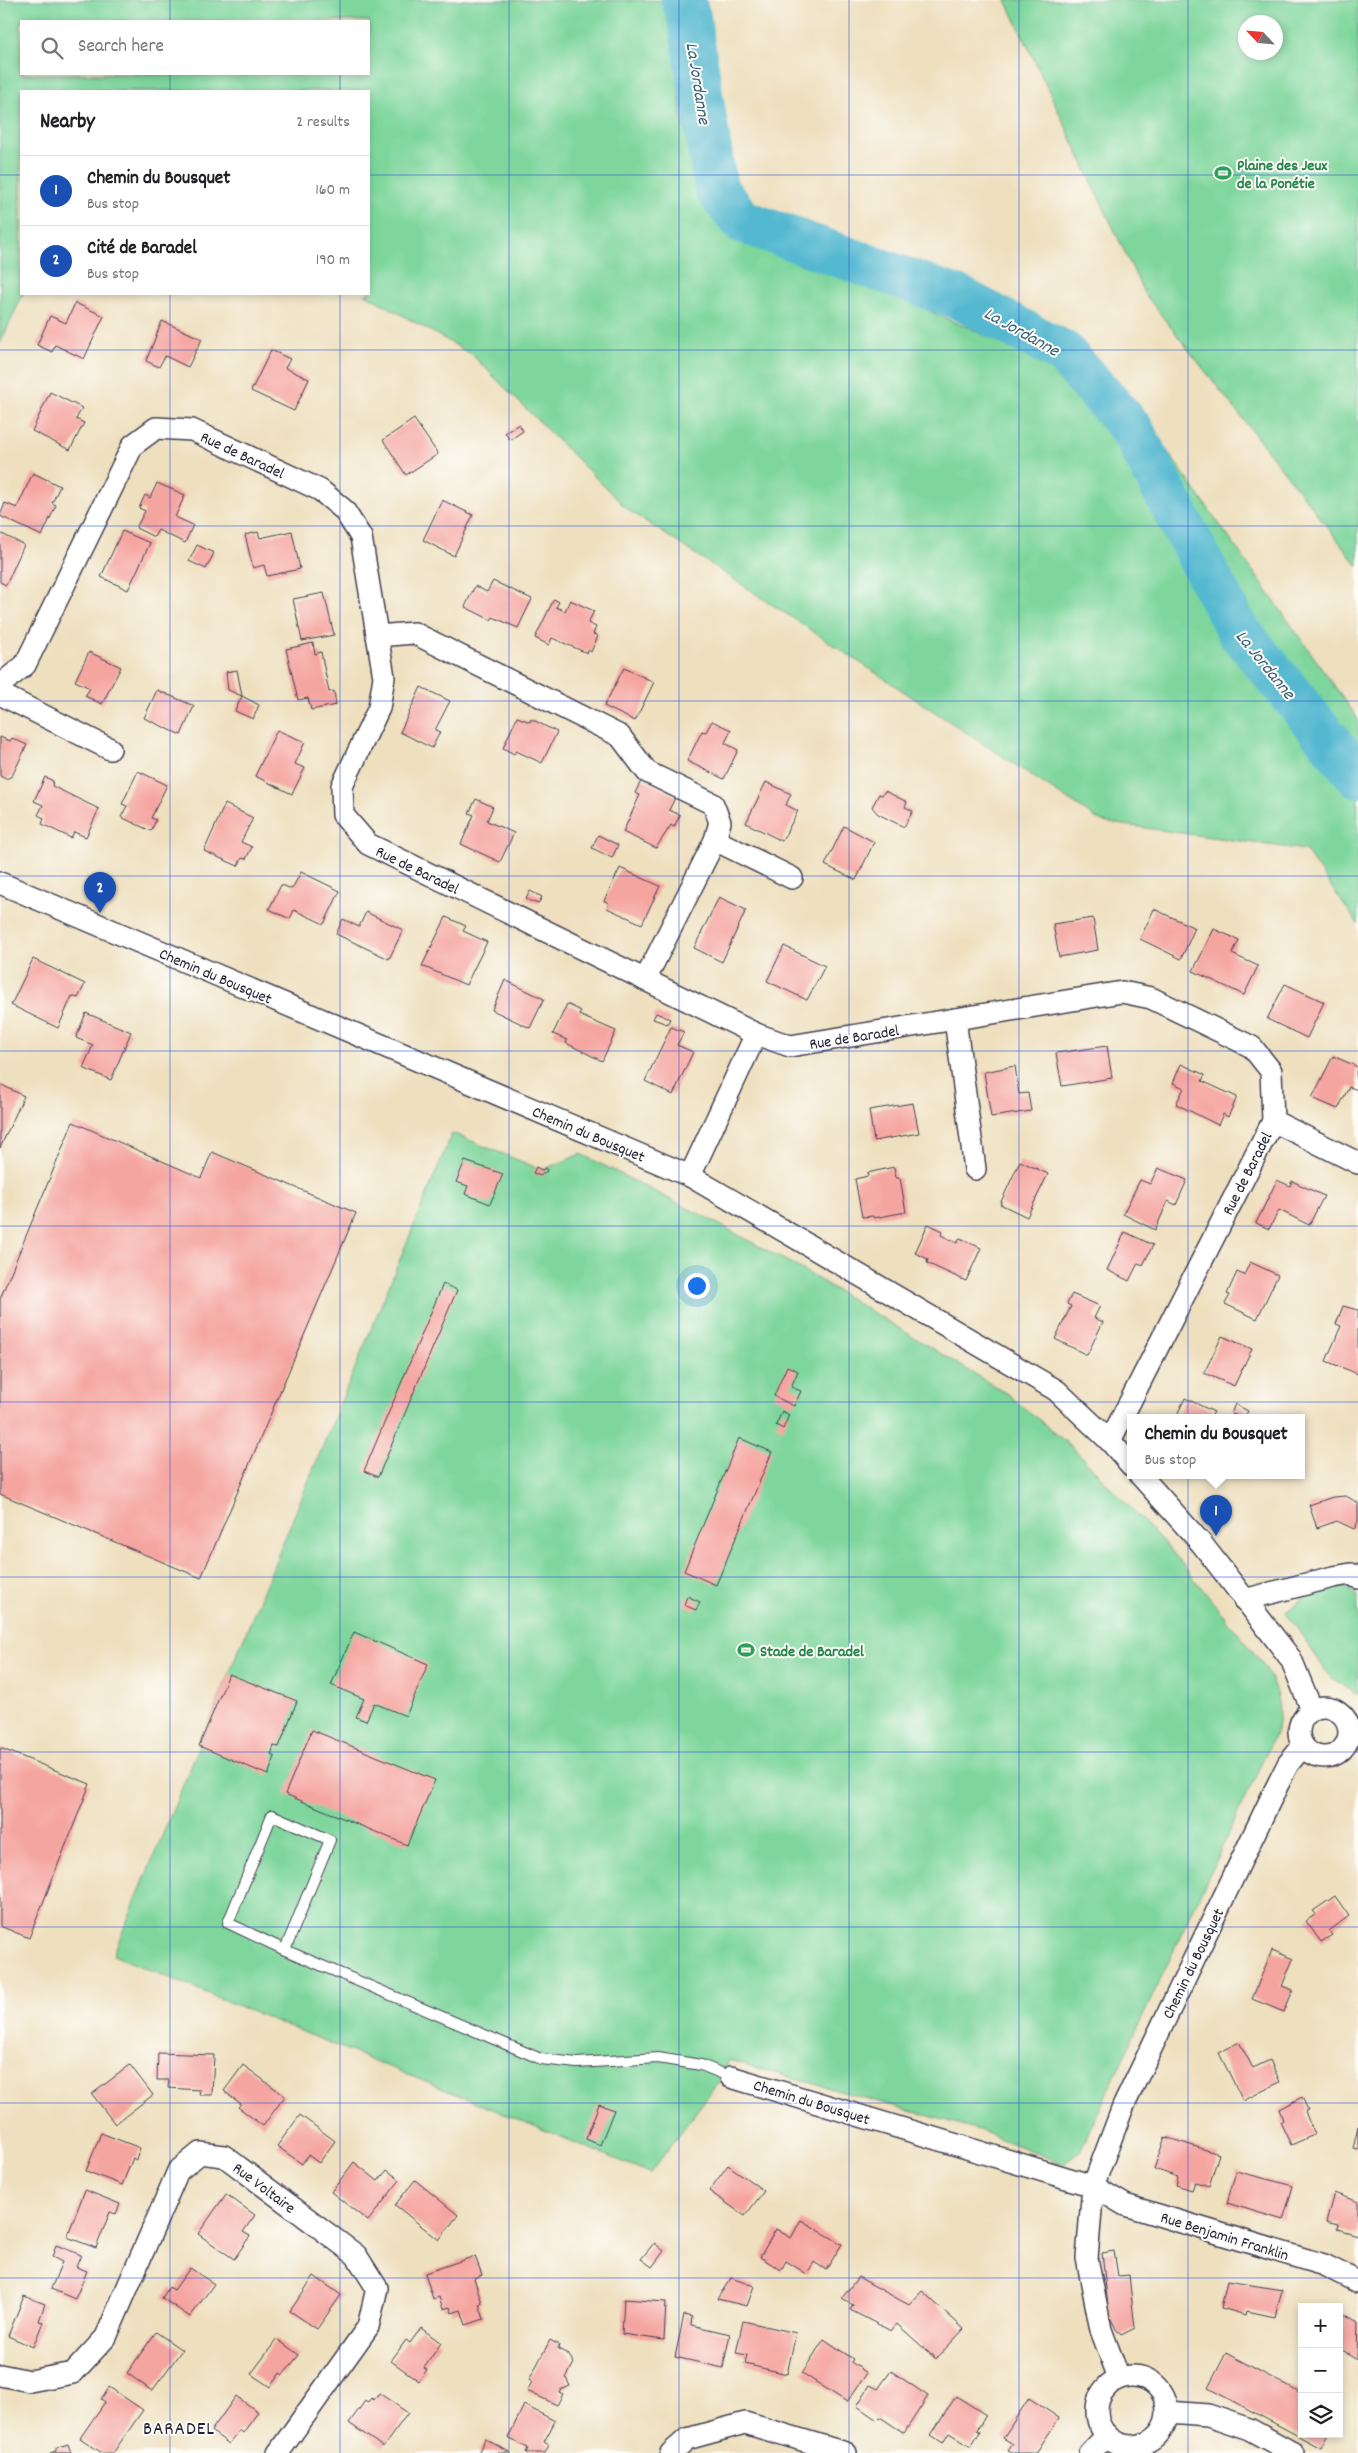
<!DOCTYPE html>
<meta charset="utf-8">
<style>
:root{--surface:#fff;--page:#f6f6f6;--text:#202124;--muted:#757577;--line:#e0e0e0;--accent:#c8321e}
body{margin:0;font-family:Dekko,sans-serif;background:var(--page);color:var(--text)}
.controls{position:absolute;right:15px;bottom:15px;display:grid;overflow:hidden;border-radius:0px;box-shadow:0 2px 8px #0003}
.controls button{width:45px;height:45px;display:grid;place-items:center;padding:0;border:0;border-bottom:1px solid var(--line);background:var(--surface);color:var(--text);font:25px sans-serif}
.compass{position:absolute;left:1238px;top:15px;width:45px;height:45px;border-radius:50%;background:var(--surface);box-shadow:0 2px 8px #0003;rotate:296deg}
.you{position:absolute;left:696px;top:1285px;width:18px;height:18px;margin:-12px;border:4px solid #fff;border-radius:50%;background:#1a73e8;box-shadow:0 0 0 8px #1a73e833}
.badge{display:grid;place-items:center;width:32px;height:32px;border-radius:50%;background:var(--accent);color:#fff;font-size:16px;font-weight:700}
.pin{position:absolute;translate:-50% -41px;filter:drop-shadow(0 1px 2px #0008)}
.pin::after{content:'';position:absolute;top:26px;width:18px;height:15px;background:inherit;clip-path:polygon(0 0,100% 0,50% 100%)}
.popup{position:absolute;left:1127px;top:1414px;width:178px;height:65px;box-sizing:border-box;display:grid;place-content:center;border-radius:0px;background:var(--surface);filter:drop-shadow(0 1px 4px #0005);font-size:16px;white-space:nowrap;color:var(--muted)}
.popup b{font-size:19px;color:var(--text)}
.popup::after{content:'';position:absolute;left:50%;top:100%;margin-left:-10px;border:10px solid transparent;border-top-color:var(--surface)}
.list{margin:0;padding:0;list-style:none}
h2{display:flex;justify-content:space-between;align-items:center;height:65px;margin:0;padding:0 20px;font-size:21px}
h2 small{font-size:16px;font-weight:400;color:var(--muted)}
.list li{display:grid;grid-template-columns:32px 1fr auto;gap:15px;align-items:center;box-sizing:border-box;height:70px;padding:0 20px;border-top:1px solid var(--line)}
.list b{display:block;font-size:19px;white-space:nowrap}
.list p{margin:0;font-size:16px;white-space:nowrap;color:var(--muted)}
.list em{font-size:16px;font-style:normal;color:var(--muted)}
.icon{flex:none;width:28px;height:28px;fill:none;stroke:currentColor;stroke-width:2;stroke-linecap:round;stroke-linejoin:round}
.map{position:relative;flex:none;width:1358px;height:2453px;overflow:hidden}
.search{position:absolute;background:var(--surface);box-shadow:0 2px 8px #0003;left:20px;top:20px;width:350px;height:55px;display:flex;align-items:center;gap:12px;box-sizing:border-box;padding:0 18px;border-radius:0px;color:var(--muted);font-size:19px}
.panel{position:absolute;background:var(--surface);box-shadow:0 2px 8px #0003;left:20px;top:90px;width:350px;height:205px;border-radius:0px}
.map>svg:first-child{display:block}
.green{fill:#7ed69c;stroke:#507c6c;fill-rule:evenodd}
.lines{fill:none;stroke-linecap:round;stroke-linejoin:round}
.river{stroke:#52b8d0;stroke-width:44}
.building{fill:#f5a5a0}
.service-casing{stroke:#413e4f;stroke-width:12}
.minor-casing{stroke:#413e4f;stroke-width:24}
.service{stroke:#fff;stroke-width:10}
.minor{stroke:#fff;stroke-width:21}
.grid{fill:none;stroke:#1d4ed8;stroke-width:1;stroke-opacity:0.55}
.labels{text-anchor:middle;stroke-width:4;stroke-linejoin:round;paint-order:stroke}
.leisure-label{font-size:16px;font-weight:bold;fill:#27864d;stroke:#fdfcf7;text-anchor:start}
.street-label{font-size:16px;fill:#22223b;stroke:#fdfcf7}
.water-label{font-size:18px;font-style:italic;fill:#355e77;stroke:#fdfcf7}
.quarter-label{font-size:19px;letter-spacing:1px;fill:#22223b;stroke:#fdfcf7}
</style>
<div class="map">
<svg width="1358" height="2453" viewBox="0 0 1358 2453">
<rect width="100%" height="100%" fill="#fdfcf7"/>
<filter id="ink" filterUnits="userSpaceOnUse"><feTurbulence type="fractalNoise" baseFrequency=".02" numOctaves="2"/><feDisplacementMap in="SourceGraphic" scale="10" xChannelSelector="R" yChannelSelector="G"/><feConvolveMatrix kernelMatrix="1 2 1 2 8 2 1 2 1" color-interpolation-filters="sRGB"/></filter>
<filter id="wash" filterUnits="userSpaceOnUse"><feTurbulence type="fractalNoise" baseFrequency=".0096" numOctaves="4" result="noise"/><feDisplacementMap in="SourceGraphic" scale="20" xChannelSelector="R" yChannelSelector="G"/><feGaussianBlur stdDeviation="1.12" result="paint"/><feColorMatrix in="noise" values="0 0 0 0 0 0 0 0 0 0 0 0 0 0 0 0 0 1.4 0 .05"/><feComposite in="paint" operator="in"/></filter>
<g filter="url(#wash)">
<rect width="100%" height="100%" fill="#eedfbe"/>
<g class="green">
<path d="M0,0H670L682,124L733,224L1131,400L1358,719V924L1305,850L1102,822L627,509L471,354L365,294H369V91H21V294H23L0,344ZM369,21V74H21V21Z"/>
<path d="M1006,0H1358V566L1144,293ZM1276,22V52H1246V22Z"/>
<path d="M452,1133L542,1170L581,1154L709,1219L803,1270L1009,1395L1074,1449L1170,1549L1263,1664C1276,1686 1284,1709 1275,1734L1080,2151L1064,2164L979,2130L729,2060L723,2076L650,2173L113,1955Z"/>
<polygon points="1343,1586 1358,1596 1358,1695 1330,1677 1286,1612 1311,1592"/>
</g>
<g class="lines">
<polyline class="river" points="683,0 689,17 716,189 742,221 962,299 1063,352 1131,428 1237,629 1358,776"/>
</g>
<g id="blocks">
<g class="building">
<polygon points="75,303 104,316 84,359 55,345 52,352 37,345 50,316 66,323"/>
<polygon points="162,321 202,339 188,367 165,356 159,367 146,361"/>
<polygon points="271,350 290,359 285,368 309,379 294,411 251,391"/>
<polygon points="50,392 82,408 76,419 84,423 70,450 32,431"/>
<polygon points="414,419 438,454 406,475 383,440"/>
<polygon points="519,424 523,431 510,440 505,433"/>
<polygon points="33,473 60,486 52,503 56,505 42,536 0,516 5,503 17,508"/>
<polygon points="157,483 185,495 175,517 193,525 185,543 158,530 154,537 136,528 145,511 139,508 145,495 150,498"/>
<polygon points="442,500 473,515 454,556 423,540"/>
<polygon points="122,531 150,543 128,590 101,577"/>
<polygon points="292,531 300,569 267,576 264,565 253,568 245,535 258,532 260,538"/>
<polygon points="0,533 24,545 6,585 0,582"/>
<polygon points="197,545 214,553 206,569 189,561"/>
<polygon points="493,581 532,599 518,628 493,617 491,620 465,607 475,586 487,592"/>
<polygon points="324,593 334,635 302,641 293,599"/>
<polygon points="554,599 559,602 556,607 565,611 570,600 594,611 588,623 596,627 593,634 598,636 591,652 588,650 587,653 552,638 549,645 535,638"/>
<polygon points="313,643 315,654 321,652 329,692 334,691 336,705 311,710 308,698 298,700 286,649"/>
<polygon points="89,652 121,667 102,704 85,696 90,688 75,681"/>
<polygon points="624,668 654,682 635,721 604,706"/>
<polygon points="237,670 242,696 228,690 226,672"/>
<polygon points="421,687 450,701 435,730 440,732 432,748 400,732"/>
<polygon points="157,690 194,706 181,735 144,718"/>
<polygon points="242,696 259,705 253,719 235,711"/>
<polygon points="517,717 530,722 531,719 557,732 542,763 516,751 514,754 503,748"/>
<polygon points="712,721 731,730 725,743 738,750 724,779 687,761 702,731 706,732"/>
<polygon points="277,730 305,742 295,764 305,768 292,794 255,776"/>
<polygon points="0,737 10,741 12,738 27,745 12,776 6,779 0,776"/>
<polygon points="138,771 167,785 151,818 156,820 151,831 121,817 127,806 122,804"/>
<polygon points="45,777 53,781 52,786 99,809 86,837 74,832 71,838 42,824 44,818 38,815 43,805 34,801"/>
<polygon points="642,779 676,796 669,810 680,815 674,827 671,825 656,848 623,832 640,795 635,793"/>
<polygon points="766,782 791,794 786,805 798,811 782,841 746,823"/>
<polygon points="885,791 907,802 905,807 913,811 904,827 878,814 872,807 879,794 882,795"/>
<polygon points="476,799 493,807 487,821 514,833 500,862 461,844 474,815 469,813"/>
<polygon points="225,804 253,818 241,842 252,847 246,859 242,858 238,866 204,851"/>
<polygon points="844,826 874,842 856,880 825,865"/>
<polygon points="598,835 618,845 612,858 592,848"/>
<polygon points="620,868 660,886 642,924 607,908 609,903 604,901"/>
<polygon points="301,872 340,891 324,924 294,910 290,919 269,909 281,885 292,889"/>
<polygon points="530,891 542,897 538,904 526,899"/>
<polygon points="719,897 746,910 722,962 694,948"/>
<polygon points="1154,909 1195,928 1181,959 1140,939"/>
<polygon points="366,912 403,930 389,959 336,934 343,919 359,927"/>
<polygon points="446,917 466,926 463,931 487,942 466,985 422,966"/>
<polygon points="1093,918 1098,950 1059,957 1053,924"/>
<polygon points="1214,929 1239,940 1232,954 1258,966 1244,995 1193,971"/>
<polygon points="784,946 825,966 807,1000 767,981"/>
<polygon points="33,959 85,984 78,998 72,996 58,1028 11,1005"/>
<polygon points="505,980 544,999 530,1028 492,1010"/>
<polygon points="1285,984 1324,1002 1307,1038 1267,1019"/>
<polygon points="567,1004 581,1011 579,1015 616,1031 602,1061 566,1043 567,1040 553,1034"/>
<polygon points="86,1013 131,1032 111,1080 83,1068 93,1045 76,1038"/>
<polygon points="656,1013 670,1019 667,1024 653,1019"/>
<polygon points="671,1027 684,1032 677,1045 693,1052 673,1095 645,1081"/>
<polygon points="1107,1046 1112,1078 1062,1086 1056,1053"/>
<polygon points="1333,1056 1358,1067 1356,1072 1358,1090 1349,1087 1338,1109 1312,1098"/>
<polygon points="1181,1064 1205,1075 1202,1081 1237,1097 1228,1117 1223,1114 1218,1125 1176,1104 1184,1088 1173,1083"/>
<polygon points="1015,1066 1019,1094 1028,1093 1031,1111 991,1117 984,1072"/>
<polygon points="0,1084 24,1096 0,1148"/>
<polygon points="913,1103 919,1133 874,1141 869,1110"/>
<polygon points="73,1122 201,1178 212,1152 356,1213 201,1578 0,1494 0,1299"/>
<polygon points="465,1161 503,1174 490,1204 465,1194 468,1186 456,1182"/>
<polygon points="1020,1161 1048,1174 1027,1217 1000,1204"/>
<polygon points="536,1167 542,1170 546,1168 547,1171 540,1176 533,1173"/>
<polygon points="894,1167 896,1178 900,1178 906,1212 874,1218 873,1216 862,1217 855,1179 868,1176 867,1173"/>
<polygon points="1158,1168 1187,1180 1176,1205 1168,1201 1155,1230 1123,1214 1140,1180 1150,1184"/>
<polygon points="1277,1180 1290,1186 1292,1181 1324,1196 1309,1225 1279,1210 1269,1229 1256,1223"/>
<polygon points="928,1224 943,1231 941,1235 957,1243 960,1238 981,1248 966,1281 927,1263 928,1259 915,1253"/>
<polygon points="1125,1232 1153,1245 1143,1265 1138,1263 1129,1281 1107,1270"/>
<polygon points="1250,1262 1278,1275 1257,1319 1225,1304 1230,1295 1227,1294 1237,1272 1244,1275"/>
<polygon points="443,1284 457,1290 378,1477 364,1471"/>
<polygon points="1072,1294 1100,1306 1094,1318 1103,1322 1087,1355 1055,1339 1071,1306 1067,1304"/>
<polygon points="1343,1306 1358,1310 1358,1374 1326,1361 1341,1326 1336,1324"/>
<polygon points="1222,1336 1252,1349 1234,1386 1204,1373"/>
<polygon points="787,1366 798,1371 791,1387 801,1391 794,1406 774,1396"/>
<polygon points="1185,1398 1214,1412 1211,1417 1176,1417"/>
<polygon points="1235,1404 1248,1411 1245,1417 1231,1414"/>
<polygon points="782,1411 789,1415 783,1429 776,1425"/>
<polygon points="739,1438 772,1452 716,1585 684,1571"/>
<polygon points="1346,1496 1358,1503 1358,1522 1354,1529 1337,1521 1317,1528 1309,1505 1333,1497"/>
<polygon points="687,1596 700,1602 696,1610 684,1605"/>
<polygon points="354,1632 428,1664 406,1716 374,1703 366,1721 356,1717 364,1699 331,1685"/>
<polygon points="229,1674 297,1701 279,1747 274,1746 271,1755 275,1757 268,1775 199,1746"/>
<polygon points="312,1730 435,1780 407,1845 285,1794"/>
<polygon points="0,1748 90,1784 29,1938 0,1926"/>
<polygon points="1335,1896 1349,1916 1329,1931 1332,1935 1321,1942 1306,1921 1316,1914 1313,1911"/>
<polygon points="1272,1950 1293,1959 1282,1986 1293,1990 1284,2012 1252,1999"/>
<polygon points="1239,2042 1253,2068 1270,2060 1280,2082 1243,2101 1219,2053"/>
<polygon points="158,2053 214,2055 212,2095 199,2095 200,2090 168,2088 169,2080 157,2080"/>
<polygon points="130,2065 153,2095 115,2124 92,2094"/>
<polygon points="243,2065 285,2096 263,2126 238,2107 241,2104 224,2091"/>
<polygon points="1302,2097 1308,2110 1305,2111 1314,2135 1291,2145 1280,2122 1283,2120 1279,2109"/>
<polygon points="599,2104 614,2110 600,2145 586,2139"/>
<polygon points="300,2115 335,2141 319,2163 308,2155 302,2164 277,2146"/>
<polygon points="1358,2126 1358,2149 1353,2148"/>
<polygon points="101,2133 140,2148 136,2160 133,2158 122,2185 86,2171"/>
<polygon points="1165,2137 1219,2154 1209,2186 1195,2182 1192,2190 1176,2185 1178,2177 1154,2169"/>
<polygon points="354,2162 378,2181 387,2170 400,2180 368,2221 331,2192"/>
<polygon points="728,2165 764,2191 745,2216 709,2191"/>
<polygon points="1236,2171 1293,2186 1283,2220 1227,2203"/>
<polygon points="415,2180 458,2215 439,2240 395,2205"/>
<polygon points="85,2190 120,2204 116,2214 110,2212 96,2248 67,2237"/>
<polygon points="1334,2193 1358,2202 1358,2235 1337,2229 1338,2225 1326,2222"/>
<polygon points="226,2194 255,2215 243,2232 250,2236 234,2259 198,2234"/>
<polygon points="801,2220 842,2244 826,2270 814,2262 807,2274 786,2261 781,2270 760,2257 776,2229 791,2238"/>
<polygon points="654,2243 664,2251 652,2267 641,2259"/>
<polygon points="56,2245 81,2255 76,2267 87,2271 75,2299 51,2289 62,2262 52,2257"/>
<polygon points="1114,2251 1118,2276 1129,2275 1135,2328 1121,2335 1116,2329 1109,2315 1102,2253"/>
<polygon points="475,2256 482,2275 474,2278 482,2303 479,2304 484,2319 466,2325 461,2310 452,2313 450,2307 443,2309 439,2297 433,2299 425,2273"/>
<polygon points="190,2268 214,2284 190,2317 162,2298 169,2287 174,2290"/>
<polygon points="314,2276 341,2295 317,2329 290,2311"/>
<polygon points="858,2277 909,2305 922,2291 964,2329 936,2359 897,2324 891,2331 850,2310 853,2305 842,2298"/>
<polygon points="731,2278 754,2286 747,2306 717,2299"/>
<polygon points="1227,2281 1282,2290 1275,2317 1247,2311 1246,2315 1221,2308"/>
<polygon points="24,2296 45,2304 39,2321 43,2322 33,2347 8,2336"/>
<polygon points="624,2299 666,2302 664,2340 622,2334"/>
<polygon points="1339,2311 1358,2322 1357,2359 1339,2348"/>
<polygon points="684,2315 692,2317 691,2325 730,2334 723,2368 675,2357"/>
<polygon points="743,2321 796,2333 787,2374 745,2364 747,2355 736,2353"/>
<polygon points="421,2328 441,2343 424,2368 427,2370 419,2381 391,2361 406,2340 410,2343"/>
<polygon points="156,2332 182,2350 152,2391 127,2373"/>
<polygon points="277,2339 299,2355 283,2375 280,2373 270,2387 251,2374"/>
<polygon points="824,2339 853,2359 851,2362 867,2373 847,2402 802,2373"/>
<polygon points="550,2340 559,2345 558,2349 568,2354 574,2363 566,2378 570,2386 560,2390 559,2392 563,2394 557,2405 527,2391 532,2382 529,2380"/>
<polygon points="1226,2353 1302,2394 1302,2434 1328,2434 1321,2448 1208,2388"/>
<polygon points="891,2371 928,2396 904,2433 880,2417 877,2420 857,2406 870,2385 878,2389"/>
<polygon points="109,2387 143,2410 113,2453 102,2453 80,2438 105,2402 101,2399"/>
<polygon points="379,2393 408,2413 383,2447 349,2423 365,2401 367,2403 371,2398 374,2400"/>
<polygon points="236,2396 258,2412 243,2433 240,2430 229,2444 211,2431"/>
<polygon points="956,2396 986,2415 977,2430 980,2432 971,2447 949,2433 943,2443 931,2435"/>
<polygon points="1029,2398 1059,2418 1036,2453 1012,2453 1008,2451 1013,2444 1003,2438"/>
<polygon points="524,2405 555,2421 544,2442 549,2445 545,2453 526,2453 528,2448 508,2438"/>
<polygon points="485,2439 511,2453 478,2453"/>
<polygon points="68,2444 71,2453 50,2453 56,2451 56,2448"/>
</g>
</g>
</g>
<g filter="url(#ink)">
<use href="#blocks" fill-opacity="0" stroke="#413e4f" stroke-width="1"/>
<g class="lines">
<g class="service-casing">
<polyline id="service" points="285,1950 228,1923 272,1815 330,1840 285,1950 541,2059 577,2063 658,2058 701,2065 731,2077"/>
</g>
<g class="minor-casing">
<g id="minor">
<polyline points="377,636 414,633 620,736 647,772 713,804 720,822 715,840 645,980"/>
<polyline points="0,685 25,665 133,445 156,428 192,430 320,490 344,510 361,537 384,677 379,708 342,786 343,815 368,844 756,1034 790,1046 1122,992 1151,998 1252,1047 1271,1071 1273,1121 1110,1441"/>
<polyline points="0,694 110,749"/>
<polyline points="715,840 792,878"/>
<polyline points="0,883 690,1176 1056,1390 1110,1441 1131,1465"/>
<polyline points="955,1019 975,1169"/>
<polyline points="1273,1121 1358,1163"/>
<polyline points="690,1176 756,1034"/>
<polyline points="1140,1475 1202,1544 1291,1659 1312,1710"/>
<polyline points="1244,1600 1333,1577 1351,1574 1358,1578"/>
<circle cx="1324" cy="1732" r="25"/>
<polyline points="731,2077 1093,2186 1125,2205 1324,2265 1358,2282"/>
<polyline points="0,2375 30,2381 73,2373 106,2337 178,2171 200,2153 224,2156 356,2255 377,2288 368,2327 278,2453"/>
<circle cx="1132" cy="2411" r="35"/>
<polyline points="1119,2378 1101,2330 1087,2258 1093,2186 1123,2107 1277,1786 1288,1764 1303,1746"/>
<polyline points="1168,2412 1208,2415 1249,2429 1293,2453"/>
<polyline points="671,2453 687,2439 745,2423 846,2453"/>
<polyline points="1090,2453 1107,2435"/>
</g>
</g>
<use href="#service" class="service"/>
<use href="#minor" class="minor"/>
</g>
</g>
<path class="grid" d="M170,0V21M340,0V21M509,0V2453M679,0V2453M849,0V2453M1019,0V2453M1188,0V2453M170,74V91M340,74V91M0,175H21M369,175H1358M170,294V2453M340,294V2453M0,350H1358M0,526H1358M0,701H1358M0,876H1358M0,1051H1358M0,1226H1358M0,1402H1358M0,1577H1358M0,1752H1358M0,1927H1358M0,2103H1358M0,2278H1358"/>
<defs>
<g id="stadium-bare" transform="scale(1.35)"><path d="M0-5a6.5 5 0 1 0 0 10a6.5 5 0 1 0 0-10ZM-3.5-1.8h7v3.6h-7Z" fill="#2e9e5b" stroke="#fdfcf7" stroke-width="2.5" paint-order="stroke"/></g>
</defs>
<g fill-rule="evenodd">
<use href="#stadium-bare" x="1223" y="173"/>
<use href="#stadium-bare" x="746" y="1650"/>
</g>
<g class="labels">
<g class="leisure-label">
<text x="1237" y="170">Plaine des Jeux<tspan x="1237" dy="18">de la Ponétie</tspan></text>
<text x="760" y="1656">Stade de Baradel</text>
</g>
<g class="street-label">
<text transform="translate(243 454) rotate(25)" y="6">Rue de Baradel</text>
<text transform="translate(418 869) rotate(26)" y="6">Rue de Baradel</text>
<text transform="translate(216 975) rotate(23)" y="6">Chemin du Bousquet</text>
<text transform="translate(854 1036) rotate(-9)" y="6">Rue de Baradel</text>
<text transform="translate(589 1133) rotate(23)" y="6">Chemin du Bousquet</text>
<text transform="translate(1246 1173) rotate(-63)" y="6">Rue de Baradel</text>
<text transform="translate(1192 1963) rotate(-64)" y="6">Chemin du Bousquet</text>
<text transform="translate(812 2101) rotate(17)" y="6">Chemin du Bousquet</text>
<text transform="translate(265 2187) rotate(37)" y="6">Rue Voltaire</text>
<text transform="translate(1225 2235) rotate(17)" y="6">Rue Benjamin Franklin</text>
</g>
<g class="water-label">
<text transform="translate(699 83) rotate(81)" y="6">La Jordanne</text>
<text transform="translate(1022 331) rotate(29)" y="6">La Jordanne</text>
<text transform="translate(1266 664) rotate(51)" y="6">La Jordanne</text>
</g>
<g class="quarter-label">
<text x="179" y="2434">BARADEL</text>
</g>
</g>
</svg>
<div class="controls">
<button>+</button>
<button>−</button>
<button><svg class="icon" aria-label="layers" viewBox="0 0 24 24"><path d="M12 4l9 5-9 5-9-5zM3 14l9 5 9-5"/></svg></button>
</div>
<svg class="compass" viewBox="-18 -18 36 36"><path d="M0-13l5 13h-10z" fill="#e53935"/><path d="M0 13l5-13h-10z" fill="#757577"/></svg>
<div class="you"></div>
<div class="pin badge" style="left:1216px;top:1536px;background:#1a4fb4">1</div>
<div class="popup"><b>Chemin du Bousquet</b>Bus stop</div>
<div class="pin badge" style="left:100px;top:913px;background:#1a4fb4">2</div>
<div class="search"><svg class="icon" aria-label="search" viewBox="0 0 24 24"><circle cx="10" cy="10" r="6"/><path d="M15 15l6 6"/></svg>Search here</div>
<section class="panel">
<h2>Nearby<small>2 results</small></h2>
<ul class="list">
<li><span class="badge" style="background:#1a4fb4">1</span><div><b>Chemin du Bousquet</b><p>Bus stop</p></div><em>160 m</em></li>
<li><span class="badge" style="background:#1a4fb4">2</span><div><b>Cité de Baradel</b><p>Bus stop</p></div><em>190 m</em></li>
</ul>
</section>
</div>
